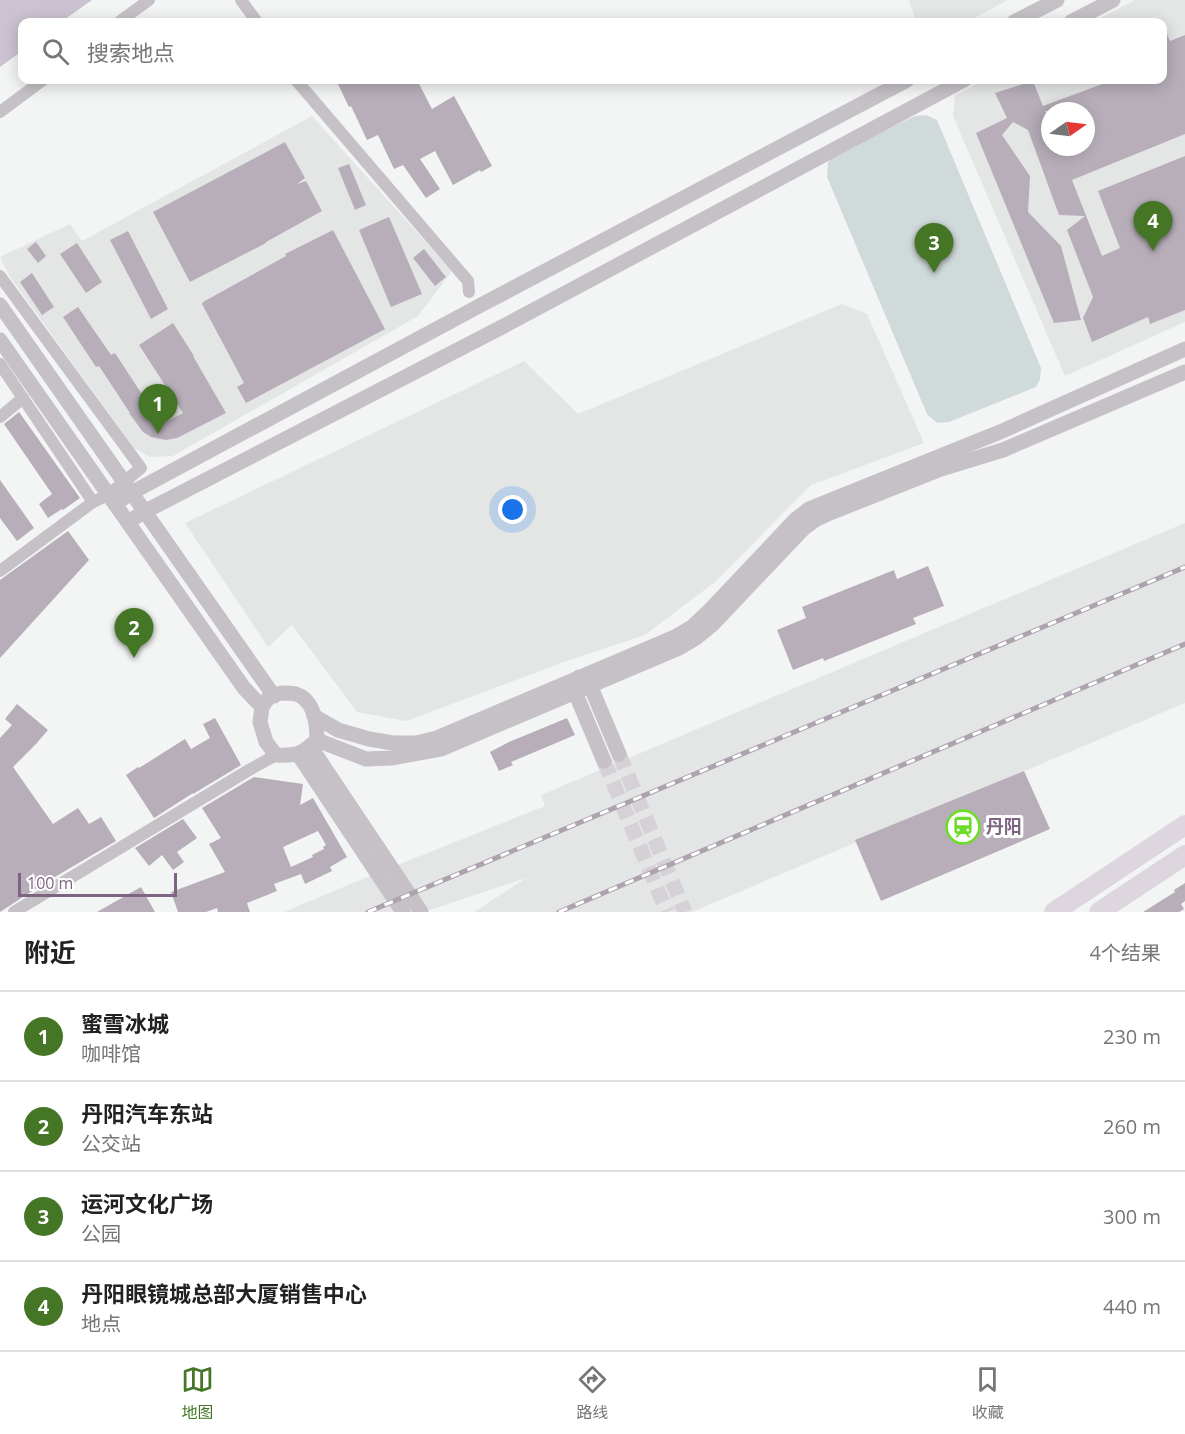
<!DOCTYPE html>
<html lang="zh">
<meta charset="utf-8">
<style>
:root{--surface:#fff;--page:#f2f2f2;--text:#222;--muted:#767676;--line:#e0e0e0;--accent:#447626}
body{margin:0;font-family:"Open Sans","Noto Sans SC",sans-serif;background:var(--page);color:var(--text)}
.compass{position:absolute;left:1041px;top:102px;width:54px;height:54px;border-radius:50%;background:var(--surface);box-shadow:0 3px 15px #0003;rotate:76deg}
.scale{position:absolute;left:18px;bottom:15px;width:159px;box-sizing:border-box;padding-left:6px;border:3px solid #7d6582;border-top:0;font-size:16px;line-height:21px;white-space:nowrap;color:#7d6582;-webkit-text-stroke:4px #fff;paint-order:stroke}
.you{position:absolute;left:513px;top:510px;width:21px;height:21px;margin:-15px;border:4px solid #fff;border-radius:50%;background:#1a73e8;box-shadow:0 0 0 9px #1a73e833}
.badge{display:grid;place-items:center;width:39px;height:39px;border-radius:50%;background:var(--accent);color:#fff;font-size:20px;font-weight:700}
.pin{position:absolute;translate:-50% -50px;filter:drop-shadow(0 2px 3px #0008)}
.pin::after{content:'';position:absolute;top:32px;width:21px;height:18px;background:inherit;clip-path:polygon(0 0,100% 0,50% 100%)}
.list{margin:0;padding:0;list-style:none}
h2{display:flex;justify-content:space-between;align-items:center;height:78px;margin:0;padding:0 24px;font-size:26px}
h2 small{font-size:20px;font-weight:400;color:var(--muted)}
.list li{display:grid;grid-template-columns:39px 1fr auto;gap:18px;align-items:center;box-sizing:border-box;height:90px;padding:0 24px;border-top:2px solid var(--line)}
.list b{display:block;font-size:22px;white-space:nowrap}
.list p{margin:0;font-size:20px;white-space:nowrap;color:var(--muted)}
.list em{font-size:20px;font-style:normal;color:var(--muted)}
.icon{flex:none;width:33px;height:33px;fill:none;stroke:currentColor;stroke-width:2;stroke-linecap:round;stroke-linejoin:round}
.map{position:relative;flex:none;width:1185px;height:912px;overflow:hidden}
.search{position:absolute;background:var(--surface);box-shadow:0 3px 15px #0003;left:18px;right:18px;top:18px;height:66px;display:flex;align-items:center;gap:15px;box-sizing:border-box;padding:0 21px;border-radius:12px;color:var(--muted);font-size:22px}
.sheet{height:438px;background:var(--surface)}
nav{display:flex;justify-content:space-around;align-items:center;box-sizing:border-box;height:84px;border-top:2px solid var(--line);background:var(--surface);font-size:16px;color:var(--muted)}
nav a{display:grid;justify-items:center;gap:3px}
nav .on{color:var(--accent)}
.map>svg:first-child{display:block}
.built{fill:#e4e6e6;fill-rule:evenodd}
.green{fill:#d1dada}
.water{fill:#cbc3d0}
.building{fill:#b7aeba;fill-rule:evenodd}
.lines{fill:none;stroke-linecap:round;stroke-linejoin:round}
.tertiary-tunnel{stroke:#d5d1d7;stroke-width:15;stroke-dasharray:15 8;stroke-linecap:butt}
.minor{stroke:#c6c0c7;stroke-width:12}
.tertiary{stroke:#c6c0c7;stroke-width:15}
.primary{stroke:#ddd6de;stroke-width:20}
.rail-casing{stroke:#aca3ae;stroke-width:5}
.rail{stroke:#fff;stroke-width:3;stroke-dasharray:9;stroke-linecap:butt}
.labels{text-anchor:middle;stroke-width:6;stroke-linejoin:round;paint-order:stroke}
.poi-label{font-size:18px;font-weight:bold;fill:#7d6582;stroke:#fff;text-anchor:start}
</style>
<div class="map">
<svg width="1185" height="912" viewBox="0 0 1185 912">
<rect width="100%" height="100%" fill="#f2f5f3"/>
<g class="built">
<polygon points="909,0 1008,0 966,22 916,22"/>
<path d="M1135,0H1185V322L1065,376L953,116L955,95L985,80H1162V22H1093ZM1050,111H1086V147H1050Z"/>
<polygon points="312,116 452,271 418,316 173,456 150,457 134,448 10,277 0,257 70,224 82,241"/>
<polygon points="842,304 867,314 924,443 811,485 715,582 645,635 564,662 406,721 357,712 292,625 268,647 185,523 524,361 578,414"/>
<polygon points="1185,523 1185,703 692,912 474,912 526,878 424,912 284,912 365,878 545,806 541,795"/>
</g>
<polygon class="green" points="926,115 937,120 1041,368 1040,379 1036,387 949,422 937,423 927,414 827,177 828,162 839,152 915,116"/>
<polygon class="water" points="0,0 92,0 61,22 22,22 22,51 0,67"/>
<g class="building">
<path d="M1162,23L1170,41L1185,35V134L1072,180L1102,256L1120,248L1098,191L1185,156V310L1150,324L1148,317L1092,342L1083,318L1093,297L1067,230L1085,216L1059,215L1028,130L1013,122L1002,135L1030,176L1028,212L1061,246L1081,320L1054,323L976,133L1007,118L995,93L1033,81L1043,106L1113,80H1162ZM1045,111H1086V147H1050V124Z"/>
<polygon points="336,80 417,80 432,109 454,96 492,166 481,172 480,170 453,185 435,151 420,159 440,189 426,198 403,165 394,169 378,135 367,140 351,106 349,107"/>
<polygon points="285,142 305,178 297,184 306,181 322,211 266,242 266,243 190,282 153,212"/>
<polygon points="349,164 366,205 355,210 338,168"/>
<polygon points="389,217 422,294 391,307 359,230"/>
<polygon points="333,230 385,329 246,403 237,387 244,383 202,304 203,302 286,256 285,254"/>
<polygon points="128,231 168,309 151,319 110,240"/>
<polygon points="36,242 46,256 38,263 27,249"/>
<polygon points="77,243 102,282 86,293 60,254"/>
<polygon points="424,249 446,277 435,286 413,258"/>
<polygon points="32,273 54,307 42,315 20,282"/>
<polygon points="78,307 111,355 115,353 147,402 146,403 153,414 159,419 168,421 183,413 139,345 173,323 194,356 193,356 226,413 177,438 166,440 151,437 143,432 129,413 130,413 99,366 96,367 63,317"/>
<polygon points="19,412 80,498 63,510 62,509 48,518 39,504 52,494 4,424"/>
<polygon points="0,480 34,528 17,541 0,518"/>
<polygon points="68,531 89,560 0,658 0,580"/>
<polygon points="928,566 944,606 913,618 916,624 824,661 823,658 793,670 777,630 806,618 802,607 894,570 897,579"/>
<polygon points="17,704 48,730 35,745 13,767 53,824 78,808 89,824 101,817 116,841 43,884 0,912 0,738 12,725 5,719"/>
<polygon points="215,718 241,765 193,794 193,793 154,818 126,775 138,767 139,768 185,739 191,749 210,738 203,724"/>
<polygon points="567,718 575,735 511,762 513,765 499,771 490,752 509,742"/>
<polygon points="1024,771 1050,829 881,901 855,840"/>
<path d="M254,777L303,784L300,805L313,798L347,857L330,867L332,871L305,884L301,874L274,884L277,891L247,903L250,912H218L217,908L206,912H178L171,892L225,872L209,844L221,838L202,808ZM318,831L326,845L323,847L324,849L312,855L313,857L291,867L283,847Z"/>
<polygon points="183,819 197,838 177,852 184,862 173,870 162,855 149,866 135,848"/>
<polygon points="1185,883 1185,901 1181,904 1184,909 1179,912 1143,912 1175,892 1174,890"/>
<polygon points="141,887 155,912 97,912 111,904"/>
</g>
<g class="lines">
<g class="tertiary-tunnel">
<polyline points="619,754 685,912"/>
<polyline points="604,761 667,912"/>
</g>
<g class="minor">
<polyline points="241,0 257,22"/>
<polyline points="119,22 149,0"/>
<polyline points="296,80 468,281 469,292"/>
<polyline points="0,112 43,80"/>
<polyline points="0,276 141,468 108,495 93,502 0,364"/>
<polyline points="0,417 23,398"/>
<polyline points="0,571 93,502"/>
<polyline points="14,912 249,770 276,755"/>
</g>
<g class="tertiary">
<polyline points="1014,22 1057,0"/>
<polyline points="1071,22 1113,0"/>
<polyline points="0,305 274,696"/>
<polyline points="0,340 244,688 262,707"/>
<polyline points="115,504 131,493 481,305 907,80"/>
<polyline points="128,522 144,512 502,327 964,80"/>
<path d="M281,693C285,693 292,693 296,694C314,700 317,724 317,740C302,754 297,756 276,755L266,742L260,722L262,707L269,697Z"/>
<polyline points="314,716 338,730 369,739 393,743 416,743 437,738 675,637 692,627 710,610 796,519 809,509 1000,432 1185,349"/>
<polyline points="317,740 366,759 391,758 441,749 679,648 696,638 712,625 803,529 815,520 830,513 941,469 1003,450 1185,372"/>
<polyline points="310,746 421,912"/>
<polyline points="298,754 403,912"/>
<polyline points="604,761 575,692 579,677 590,685 619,754"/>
</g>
<g class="primary">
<polyline points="1054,912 1185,825"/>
<polyline points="1099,912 1185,855"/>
</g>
<g class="rail-casing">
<g id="rail">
<polyline points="368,912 1185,567"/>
<polyline points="559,912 1185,644"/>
</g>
</g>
<use href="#rail" class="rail"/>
</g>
<defs>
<g id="station-ring" transform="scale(1.725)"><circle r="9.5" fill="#fff" stroke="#6edd2a" stroke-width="1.5"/><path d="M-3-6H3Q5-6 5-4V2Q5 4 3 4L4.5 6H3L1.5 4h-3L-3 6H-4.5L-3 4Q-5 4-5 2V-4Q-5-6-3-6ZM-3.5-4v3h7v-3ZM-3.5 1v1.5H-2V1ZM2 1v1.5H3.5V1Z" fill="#6edd2a"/></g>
</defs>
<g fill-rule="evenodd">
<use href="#station-ring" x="963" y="827"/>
</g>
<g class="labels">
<g class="poi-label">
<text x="986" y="833">丹阳</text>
</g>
</g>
</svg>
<svg class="compass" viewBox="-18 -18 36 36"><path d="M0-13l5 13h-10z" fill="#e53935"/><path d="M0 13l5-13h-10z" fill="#767676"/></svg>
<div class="scale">100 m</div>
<div class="you"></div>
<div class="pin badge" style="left:158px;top:434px">1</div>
<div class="pin badge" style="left:134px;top:658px">2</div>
<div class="pin badge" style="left:934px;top:273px">3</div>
<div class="pin badge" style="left:1153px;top:251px">4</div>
<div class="search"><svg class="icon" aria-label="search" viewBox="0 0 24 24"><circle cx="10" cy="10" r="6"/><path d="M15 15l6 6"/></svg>搜索地点</div>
</div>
<section class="sheet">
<h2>附近<small>4个结果</small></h2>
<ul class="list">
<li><span class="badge">1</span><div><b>蜜雪冰城</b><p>咖啡馆</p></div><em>230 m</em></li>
<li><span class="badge">2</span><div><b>丹阳汽车东站</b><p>公交站</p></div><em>260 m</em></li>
<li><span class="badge">3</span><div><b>运河文化广场</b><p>公园</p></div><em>300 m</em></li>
<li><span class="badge">4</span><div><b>丹阳眼镜城总部大厦销售中心</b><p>地点</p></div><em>440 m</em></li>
</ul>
</section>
<nav>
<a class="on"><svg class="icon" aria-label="map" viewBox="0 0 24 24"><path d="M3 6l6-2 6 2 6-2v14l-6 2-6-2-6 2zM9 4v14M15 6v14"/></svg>地图</a>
<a><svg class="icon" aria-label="directions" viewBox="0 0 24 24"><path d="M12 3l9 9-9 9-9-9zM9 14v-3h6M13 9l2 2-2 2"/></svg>路线</a>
<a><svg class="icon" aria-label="saved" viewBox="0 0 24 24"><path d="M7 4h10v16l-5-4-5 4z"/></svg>收藏</a>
</nav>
